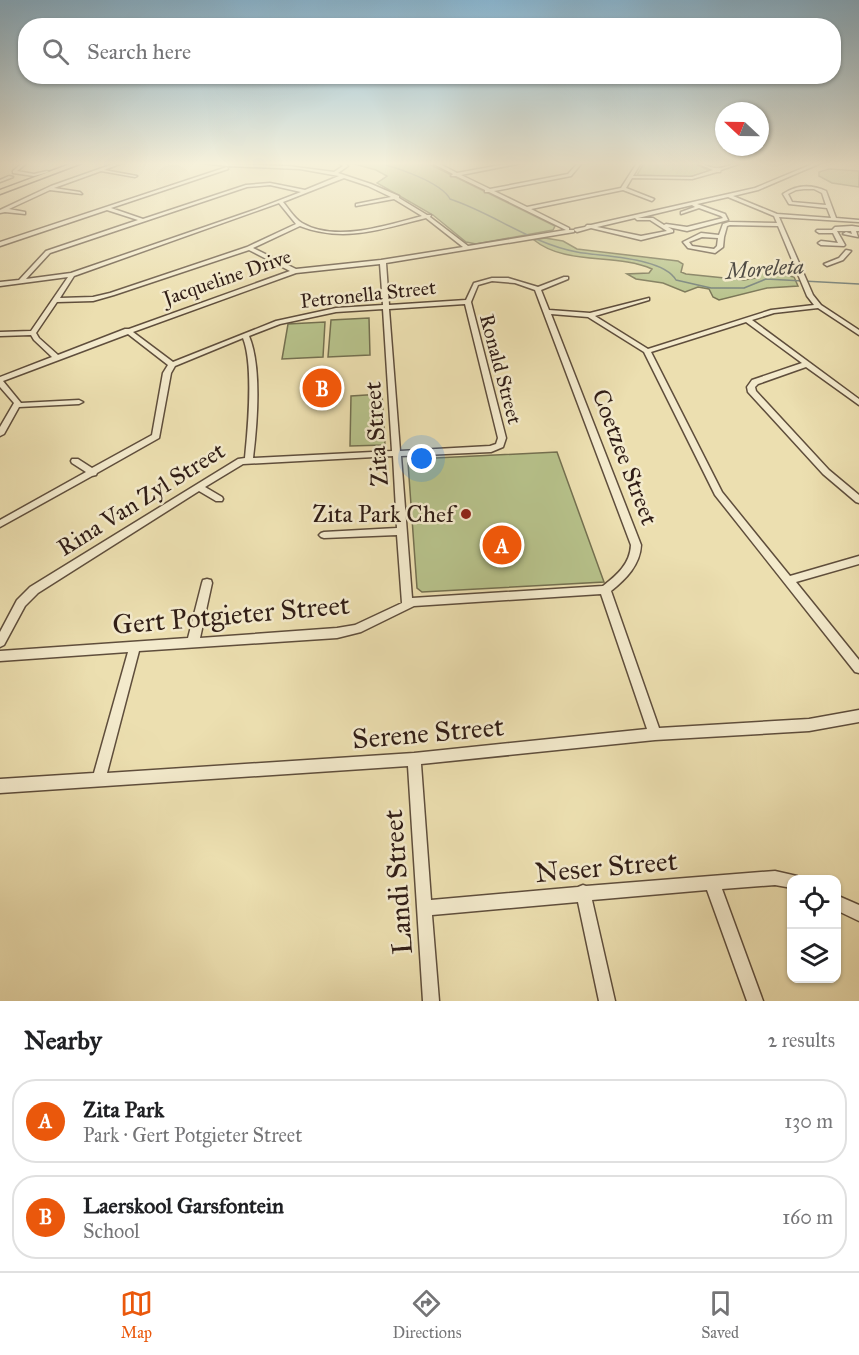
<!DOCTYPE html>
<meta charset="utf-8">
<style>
:root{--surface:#fff;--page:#f6f6f6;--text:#202124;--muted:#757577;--line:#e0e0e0;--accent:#ea580c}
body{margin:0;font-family:"IM FELL Great Primer",serif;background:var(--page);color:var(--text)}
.controls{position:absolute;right:18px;bottom:18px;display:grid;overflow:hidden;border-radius:12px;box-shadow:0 2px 4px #0004}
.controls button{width:54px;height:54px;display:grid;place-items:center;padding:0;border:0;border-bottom:2px solid var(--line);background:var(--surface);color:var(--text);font:30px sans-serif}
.compass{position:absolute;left:715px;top:102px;width:54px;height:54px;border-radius:50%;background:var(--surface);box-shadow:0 2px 4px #0004;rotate:292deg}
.you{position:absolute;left:422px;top:459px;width:21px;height:21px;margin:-15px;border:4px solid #fff;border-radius:50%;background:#1a73e8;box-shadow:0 0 0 9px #1a73e833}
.badge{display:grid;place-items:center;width:39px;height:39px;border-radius:50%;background:var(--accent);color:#fff;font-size:20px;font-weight:700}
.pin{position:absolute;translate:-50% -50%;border:3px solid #fff;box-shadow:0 2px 6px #0006}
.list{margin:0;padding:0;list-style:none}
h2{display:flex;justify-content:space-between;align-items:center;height:78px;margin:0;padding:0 24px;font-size:26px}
h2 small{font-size:20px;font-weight:400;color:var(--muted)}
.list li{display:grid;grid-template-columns:39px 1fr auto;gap:18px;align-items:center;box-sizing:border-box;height:84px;margin:0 12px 12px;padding:0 12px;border:2px solid var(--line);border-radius:24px}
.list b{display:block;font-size:22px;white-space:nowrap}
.list p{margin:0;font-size:20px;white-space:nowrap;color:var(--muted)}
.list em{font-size:20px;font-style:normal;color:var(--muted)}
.icon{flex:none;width:33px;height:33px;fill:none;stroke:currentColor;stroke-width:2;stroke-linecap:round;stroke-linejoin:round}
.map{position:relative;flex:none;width:859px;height:1001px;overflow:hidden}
.search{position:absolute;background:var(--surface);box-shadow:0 2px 4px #0004;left:18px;right:18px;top:18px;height:66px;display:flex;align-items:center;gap:15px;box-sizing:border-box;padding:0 21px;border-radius:24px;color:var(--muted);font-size:22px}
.sheet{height:270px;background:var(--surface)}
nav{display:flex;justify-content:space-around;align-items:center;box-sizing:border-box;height:84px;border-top:2px solid var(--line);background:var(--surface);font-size:16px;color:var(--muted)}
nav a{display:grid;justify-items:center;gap:3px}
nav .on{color:var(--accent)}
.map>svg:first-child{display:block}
.green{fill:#b7c28b;stroke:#747050;stroke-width:1.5}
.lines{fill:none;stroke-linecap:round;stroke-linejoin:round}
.stream{stroke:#707c75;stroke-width:1.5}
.minor-casing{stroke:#5f4e3c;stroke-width:3}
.major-casing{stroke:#301d16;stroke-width:3}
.minor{fill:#f3eacc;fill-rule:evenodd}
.major{fill:#ecdfb0;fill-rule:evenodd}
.poi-dot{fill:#8f2418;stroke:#f3eacc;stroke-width:2}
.labels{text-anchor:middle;stroke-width:5;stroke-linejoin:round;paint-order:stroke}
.far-street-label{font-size:20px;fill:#301d16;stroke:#f3eacc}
.far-water-label{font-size:22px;font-style:italic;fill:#504c45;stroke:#f3eacc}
.street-label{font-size:24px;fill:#301d16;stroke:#f3eacc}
.poi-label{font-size:24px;fill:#301d16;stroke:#f3eacc;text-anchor:end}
.near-street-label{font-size:28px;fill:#301d16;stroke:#f3eacc}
</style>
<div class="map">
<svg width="859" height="1001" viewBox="0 0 859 1001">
<rect width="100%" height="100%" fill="#ecdfb0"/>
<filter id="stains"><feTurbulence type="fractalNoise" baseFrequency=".00333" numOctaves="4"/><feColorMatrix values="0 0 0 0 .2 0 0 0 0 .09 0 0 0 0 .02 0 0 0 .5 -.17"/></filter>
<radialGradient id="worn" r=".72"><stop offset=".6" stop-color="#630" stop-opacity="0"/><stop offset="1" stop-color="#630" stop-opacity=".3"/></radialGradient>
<g class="green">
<polygon points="351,163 427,163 555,226 553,230 476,244 466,242 433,215 377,183 387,176 376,170"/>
<polygon points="644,163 694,163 712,172 688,177 637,175"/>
<polygon points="829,169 859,171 859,187 832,183 819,176 819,172"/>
<path d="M545,238L563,241L577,249L678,261L683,264L681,272L686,274L744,280L756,278L755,275L761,270L794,277L798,286L767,288L719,300L713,297L709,289L698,287L685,292L663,283L636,279L627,274L649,273L652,269C616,253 566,266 534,240Z"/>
<polygon points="369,318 370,355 328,357 331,320"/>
<polygon points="325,322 323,357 282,359 288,324"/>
<polygon points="382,394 385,445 350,446 351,396"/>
<polygon points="557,452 604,582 422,592 417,588 408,463 415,459"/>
</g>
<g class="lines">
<path class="stream" d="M377,163C396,167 441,182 450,199C493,213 532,244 577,252C603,257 663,257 676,280L711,288H744L766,279L859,284"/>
<g class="minor-casing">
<g id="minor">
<polygon points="22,163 27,163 17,171 34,174 47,171 49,172 34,176 13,173 13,171"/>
<polygon points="116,163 122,163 104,170 137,176 135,177 101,171 54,188 80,192 82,194 50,190 9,209 25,212 25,214 5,212 0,213 0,210 51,186"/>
<path d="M202,163L288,166L334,172L343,166L339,163H344L348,166L338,173L371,184L399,196V198L427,215H431L430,217L468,246L566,230L489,192H485V190L456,176H451L453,174L432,163H438L457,173L512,163H522L461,175L490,189L568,174L578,163H582L571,176L494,191L527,207L621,188L637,163H641L633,176L692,177L713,170L696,163C704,163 709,168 716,168C724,169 733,163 741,163L721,170L720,172H717L692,179L632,178L626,188L654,199L652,201L623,190L531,209L569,228V230H574V232L386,263L389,305L466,300L474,283L492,278H508L538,287L564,277H568V279L541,290L549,310L590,313L649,298V300L595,316L648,349L771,310L814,305L807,296L778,226L730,225L727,226L724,237L723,247L715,253L688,248L683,242L701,233L719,235L723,224L729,222L777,223L774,216L728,197L697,204L725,214L728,220L687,231L668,227L673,230V232L641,240L591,228L577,232L574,230L575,229L585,227L587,225H591L755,188L815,163H821L758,190L733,196L777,214L831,218L827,208L789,204L783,194C796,185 811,184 826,191L836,218L859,220V222L779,217L813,295L821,305L859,330V335L818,308L774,313L752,320L859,399V405L806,367L758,384L755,387L756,391L829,470L859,495V503L856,502L823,474L748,392L747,387L752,380L802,363L746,322L651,352L722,492L790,576L859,556V564L796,582L859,660V673L855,672L715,495L644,352L588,317L551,314L641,545C640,565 626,579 611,591L659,728L809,719L859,710V722L809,731L655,740L421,764L431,900L578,887L583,885L586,886L775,871L797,876L799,880H792V888L775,885L722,889L763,1001H747L707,890L592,900L615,1001H599L578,902L432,915L439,1001H423L408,766L0,793V779L94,773L128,652L0,661V651L188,638L202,583L203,580L207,579L211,580L212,583L200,638L337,628L355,625L402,603L397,535L324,538L321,537L319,535L321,533L324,532L397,528L393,456L243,464L205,487L222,497L223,499L222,501H216L199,491L38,593L25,606L4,645L0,647V632L17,600L30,587L238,459L245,458C248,428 254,365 243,338L175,366L171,373L159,438L97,473L96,475L92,476L0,527V520L86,472L72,463L71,461L72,459H78L92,468L152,435L163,373L168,365L128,334L3,381L21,403L79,400L83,402L79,404L19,407L4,434L0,436V427L14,403L0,387V377L52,357L34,340L31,335L0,336V332L31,331L68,277L0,286V282L19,280L46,251L138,220L107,210L0,246V242L227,167L228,169L111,208L143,219L246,185L270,183L305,190L339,176L300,169L228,166ZM344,178L368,186L391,197L356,204V206L394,199L422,216C387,225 336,243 302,223C294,218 289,209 283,202ZM270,185L301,192L254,210L71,273L26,279L50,253L247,187ZM804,189H814L822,193L826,205L792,202L788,194L796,190ZM279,203L296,224L247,247L110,293L93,297L60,298L74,276ZM692,205L695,207L681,212V214L699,208L721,216L723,218L687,227L666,224L664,225L653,218H638ZM426,218L463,247L381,260L296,269L253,248L300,226C344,243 382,229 426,218ZM635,218L637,220H650L667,231L641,236L597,227ZM702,237L718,238L717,246L714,249L692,246L689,242ZM249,250L290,271L129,329H125L58,355L39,338L36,333L57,302L93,301L114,295ZM380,264L383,305L336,308L276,321L173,362L133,332L296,273ZM492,281L515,283L535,290L631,545C630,564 617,575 603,586L412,598L401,456L491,452L503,447L506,438L471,302L478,285ZM465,304L498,438L496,444L490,446L400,451L389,309ZM383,309L392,451L253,458C257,425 262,367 249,336L280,324L336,312ZM601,594L647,729L414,753L107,773L139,651L337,638L361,632L414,606Z"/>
<polygon points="9,176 13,177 0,182 0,180"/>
<polygon points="852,226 859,227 859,231 856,231 858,237 843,234 846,232 852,234 851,231 837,231 845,245 844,246 821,245 818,243 821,241 838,243 833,233 819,233 816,231 817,230 832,230 835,227"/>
<polygon points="846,250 851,251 843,260 827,266 824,264 839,258"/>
<polygon points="836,895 859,905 859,921 836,910"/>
</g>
</g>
<g class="major-casing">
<polygon id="major" points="73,163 82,163 0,194 0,190"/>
</g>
<use href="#minor" class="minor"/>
<use href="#major" class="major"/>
</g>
<linearGradient id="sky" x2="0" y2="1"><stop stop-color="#89b7d3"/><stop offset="0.54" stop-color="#f6f1db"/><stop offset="1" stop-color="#f6f1db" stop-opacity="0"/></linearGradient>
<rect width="859" height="303" fill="url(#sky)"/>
<circle class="poi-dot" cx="466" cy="514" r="6"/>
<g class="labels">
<g class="far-street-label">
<text transform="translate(227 277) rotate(-19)" y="7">Jacqueline Drive</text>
<text transform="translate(368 294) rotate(-6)" y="7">Petronella Street</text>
<text transform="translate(501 369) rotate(75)" y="7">Ronald Street</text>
</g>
<g class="far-water-label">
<text transform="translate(765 268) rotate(-4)" y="8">Moreleta</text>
</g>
<g class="street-label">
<text transform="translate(376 434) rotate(-94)" y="8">Zita Street</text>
<text transform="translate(625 457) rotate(69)" y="8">Coetzee Street</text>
<text transform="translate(141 499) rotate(-32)" y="8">Rina Van Zyl Street</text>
</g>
<g class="poi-label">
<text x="454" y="522">Zita Park Chef</text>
</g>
<g class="near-street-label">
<text transform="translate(231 614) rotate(-5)" y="10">Gert Potgieter Street</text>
<text transform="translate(428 732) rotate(-5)" y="10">Serene Street</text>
<text transform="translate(606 866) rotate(-5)" y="10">Neser Street</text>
<text transform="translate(397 882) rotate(-94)" y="10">Landi Street</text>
</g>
</g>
<rect width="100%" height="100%" filter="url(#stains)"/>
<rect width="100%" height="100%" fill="url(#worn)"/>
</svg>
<div class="controls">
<button><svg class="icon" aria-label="locate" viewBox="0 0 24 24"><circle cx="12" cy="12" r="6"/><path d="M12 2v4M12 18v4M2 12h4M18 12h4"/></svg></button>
<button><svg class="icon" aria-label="layers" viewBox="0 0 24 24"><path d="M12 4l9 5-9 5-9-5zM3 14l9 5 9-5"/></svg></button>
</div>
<svg class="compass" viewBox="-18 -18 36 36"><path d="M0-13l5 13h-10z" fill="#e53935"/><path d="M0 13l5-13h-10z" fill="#757577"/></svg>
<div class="you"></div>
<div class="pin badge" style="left:502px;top:545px">A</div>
<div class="pin badge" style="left:322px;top:388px">B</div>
<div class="search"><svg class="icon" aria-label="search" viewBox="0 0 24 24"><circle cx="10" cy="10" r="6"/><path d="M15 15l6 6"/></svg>Search here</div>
</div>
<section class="sheet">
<h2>Nearby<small>2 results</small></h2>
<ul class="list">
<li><span class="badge">A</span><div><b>Zita Park</b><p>Park · Gert Potgieter Street</p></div><em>130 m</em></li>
<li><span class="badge">B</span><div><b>Laerskool Garsfontein</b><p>School</p></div><em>160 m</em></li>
</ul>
</section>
<nav>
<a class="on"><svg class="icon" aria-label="map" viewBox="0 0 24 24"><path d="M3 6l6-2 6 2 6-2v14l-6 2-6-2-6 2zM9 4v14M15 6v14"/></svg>Map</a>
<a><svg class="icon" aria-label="directions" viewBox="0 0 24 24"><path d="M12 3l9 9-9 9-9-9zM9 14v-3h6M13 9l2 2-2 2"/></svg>Directions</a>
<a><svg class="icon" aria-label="saved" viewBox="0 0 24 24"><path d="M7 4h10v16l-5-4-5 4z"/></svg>Saved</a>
</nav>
